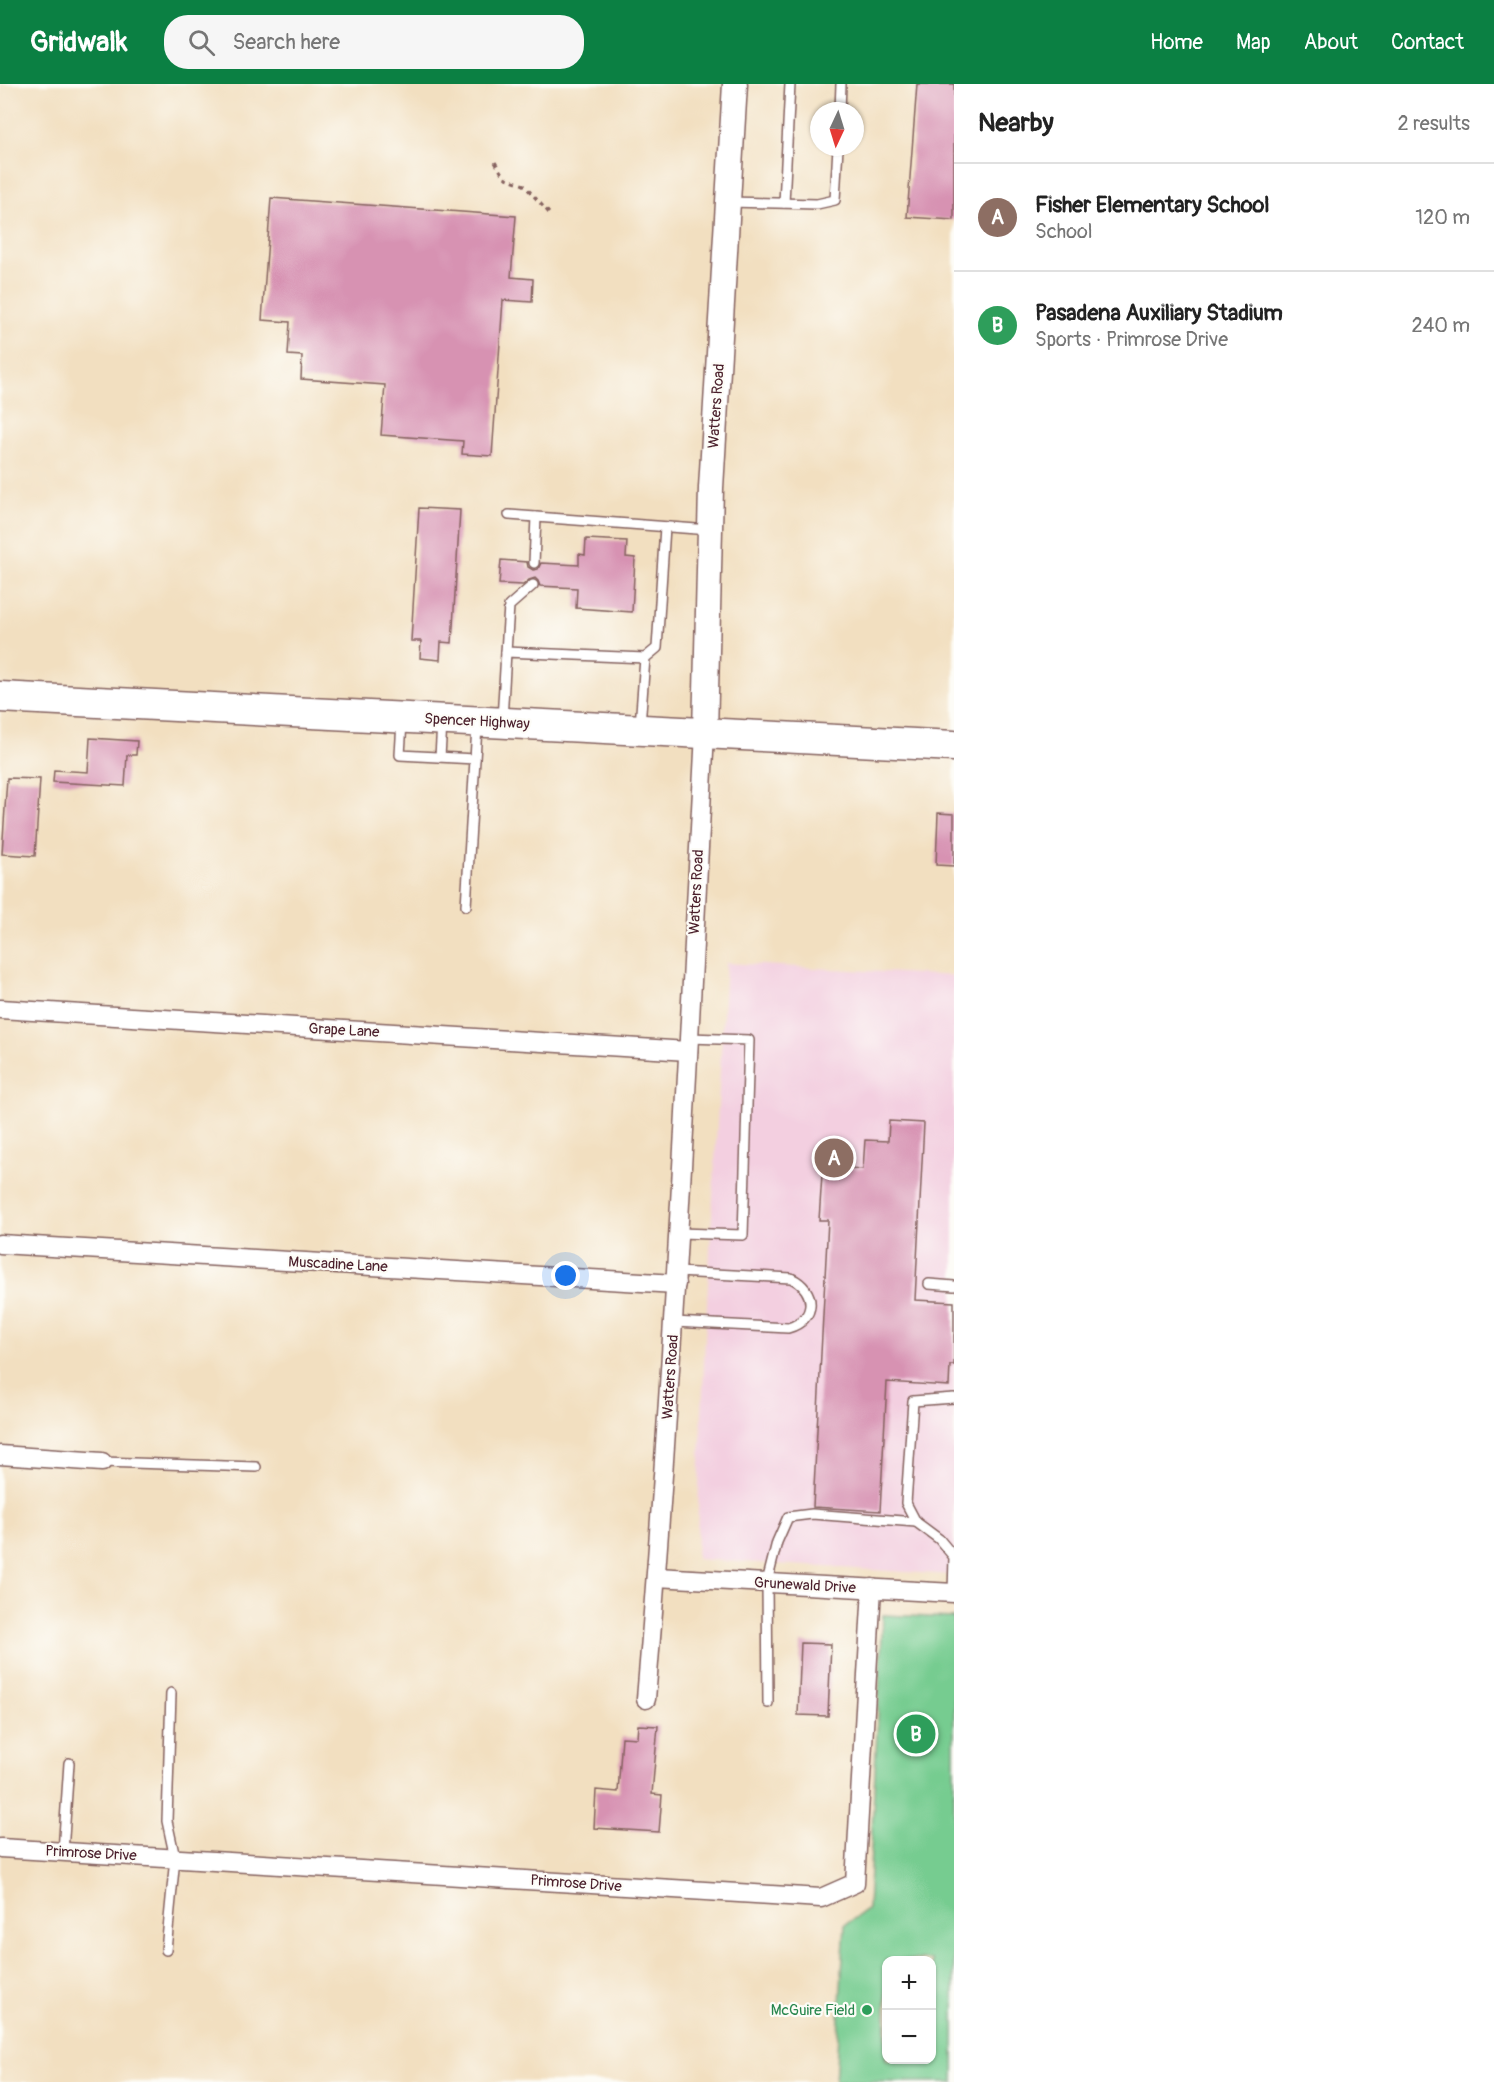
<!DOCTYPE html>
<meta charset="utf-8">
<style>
:root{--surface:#fff;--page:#f6f6f6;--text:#222;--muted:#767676;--line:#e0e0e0;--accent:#0b8043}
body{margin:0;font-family:Pangolin,sans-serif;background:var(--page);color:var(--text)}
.controls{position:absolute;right:18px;bottom:18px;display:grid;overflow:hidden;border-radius:12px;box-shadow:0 2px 4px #0004}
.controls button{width:54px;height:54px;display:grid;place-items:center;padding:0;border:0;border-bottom:2px solid var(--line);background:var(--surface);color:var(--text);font:30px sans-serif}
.compass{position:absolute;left:810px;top:18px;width:54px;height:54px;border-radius:50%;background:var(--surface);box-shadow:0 2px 4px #0004;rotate:184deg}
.you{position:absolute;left:566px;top:1192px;width:21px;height:21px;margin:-15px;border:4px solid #fff;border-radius:50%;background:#1a73e8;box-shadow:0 0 0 9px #1a73e833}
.badge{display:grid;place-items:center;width:39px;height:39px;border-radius:50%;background:var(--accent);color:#fff;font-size:20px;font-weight:700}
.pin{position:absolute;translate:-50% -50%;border:3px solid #fff;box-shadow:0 2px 6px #0006}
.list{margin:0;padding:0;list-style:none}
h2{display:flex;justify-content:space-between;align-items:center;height:78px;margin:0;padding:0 24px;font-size:26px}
h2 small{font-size:20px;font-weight:400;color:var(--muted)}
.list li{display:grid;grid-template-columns:39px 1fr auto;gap:18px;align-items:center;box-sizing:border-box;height:108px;padding:0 24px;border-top:2px solid var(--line)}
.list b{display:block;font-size:22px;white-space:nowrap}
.list p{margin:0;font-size:20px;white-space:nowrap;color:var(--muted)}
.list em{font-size:20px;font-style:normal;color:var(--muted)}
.icon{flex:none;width:33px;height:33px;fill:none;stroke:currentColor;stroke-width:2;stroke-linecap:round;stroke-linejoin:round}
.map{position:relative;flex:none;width:954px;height:1998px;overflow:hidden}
header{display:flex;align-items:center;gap:36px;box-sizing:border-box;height:84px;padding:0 30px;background:var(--accent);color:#fff}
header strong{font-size:28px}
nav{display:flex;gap:33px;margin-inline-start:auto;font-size:21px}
.search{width:420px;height:54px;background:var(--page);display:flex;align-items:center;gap:15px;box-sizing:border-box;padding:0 21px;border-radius:24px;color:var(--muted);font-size:22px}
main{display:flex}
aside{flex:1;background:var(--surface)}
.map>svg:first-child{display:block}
.built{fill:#f3cfe0}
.green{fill:#76cc90;stroke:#60765e;stroke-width:1.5;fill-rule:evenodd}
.building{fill:#d792b2}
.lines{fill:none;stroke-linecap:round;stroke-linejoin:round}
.service-casing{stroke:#85625f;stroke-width:12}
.minor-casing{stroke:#85625f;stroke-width:21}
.tertiary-casing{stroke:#85625f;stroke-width:27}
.primary-casing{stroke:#85625f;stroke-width:33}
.path{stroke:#85625f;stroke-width:3;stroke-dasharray:4.5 4.5;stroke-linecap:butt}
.service{stroke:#fff;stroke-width:9}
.minor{stroke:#fff;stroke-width:18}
.tertiary{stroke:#fff;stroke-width:24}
.primary{stroke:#fff;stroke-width:30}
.leisure-dot{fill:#2e9e5b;stroke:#fdfcf7;stroke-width:2}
.labels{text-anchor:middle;stroke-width:4.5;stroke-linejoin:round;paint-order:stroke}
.street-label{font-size:15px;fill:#4a1f2b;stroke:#fdfcf7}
.leisure-label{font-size:15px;fill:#27864d;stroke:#fdfcf7;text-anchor:end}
</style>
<header>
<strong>Gridwalk</strong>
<div class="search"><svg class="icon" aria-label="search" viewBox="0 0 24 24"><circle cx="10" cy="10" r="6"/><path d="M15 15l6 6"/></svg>Search here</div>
<nav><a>Home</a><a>Map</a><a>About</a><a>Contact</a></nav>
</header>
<main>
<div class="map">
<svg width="954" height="1998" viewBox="0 0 954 1998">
<rect width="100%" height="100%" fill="#fdfcf7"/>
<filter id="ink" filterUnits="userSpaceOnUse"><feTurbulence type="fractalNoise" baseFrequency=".0167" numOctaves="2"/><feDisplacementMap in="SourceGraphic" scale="12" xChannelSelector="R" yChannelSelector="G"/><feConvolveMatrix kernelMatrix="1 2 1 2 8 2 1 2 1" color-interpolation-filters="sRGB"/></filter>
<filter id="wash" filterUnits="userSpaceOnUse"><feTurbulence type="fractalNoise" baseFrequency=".008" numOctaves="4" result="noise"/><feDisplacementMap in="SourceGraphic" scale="24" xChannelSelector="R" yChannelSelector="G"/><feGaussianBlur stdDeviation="1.35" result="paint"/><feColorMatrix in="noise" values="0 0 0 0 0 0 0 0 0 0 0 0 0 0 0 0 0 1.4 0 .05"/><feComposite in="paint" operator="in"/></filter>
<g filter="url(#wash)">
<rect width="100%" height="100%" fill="#f2dfc0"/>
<polygon class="built" points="726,879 954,892 954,1491 696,1475 705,1256"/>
<path class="green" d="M883,1531L954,1534V1998H835L845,1841L868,1825ZM932,1876V1976H886V1876Z"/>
<g id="blocks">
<g class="building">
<polygon points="917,0 954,0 954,136 907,133"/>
<polygon points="271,114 516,132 511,193 533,195 532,218 503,216 492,372 462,370 463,357 381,351 385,301 301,295 302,272 288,271 290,238 262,236"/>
<polygon points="419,424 460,426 452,559 441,558 440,576 420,574 421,557 411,557"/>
<polygon points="586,455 627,457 626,473 635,474 632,528 576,524 577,504 540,502 538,497 535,494 529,496 523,501 499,500 501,476 527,478 528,483 533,486 538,485 541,479 579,481 579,470 585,471"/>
<polygon points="90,654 137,657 136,671 127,671 125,702 53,698 54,686 88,688"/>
<polygon points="7,694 40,695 35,772 2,770"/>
<polygon points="938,729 954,730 954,782 936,781"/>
<polygon points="889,1037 924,1039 915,1216 954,1218 954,1281 950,1281 949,1302 887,1298 880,1427 813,1423 828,1136 819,1136 822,1091 831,1091 831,1083 863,1085 865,1056 888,1057"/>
<polygon points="801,1559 831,1560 828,1632 798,1631"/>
<polygon points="638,1641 658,1642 652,1710 662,1711 659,1748 594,1744 596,1706 618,1708 622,1653 637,1654"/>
</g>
</g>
</g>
<g filter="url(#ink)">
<use href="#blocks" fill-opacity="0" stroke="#85625f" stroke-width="1.5"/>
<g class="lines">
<g class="service-casing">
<g id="service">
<polyline points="840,27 841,0"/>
<polyline points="728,118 817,120 835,116 838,63"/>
<polyline points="784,119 790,0"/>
<polyline points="509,431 710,446"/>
<polyline points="534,479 536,433"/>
<polyline points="506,568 509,522 533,501"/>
<polyline points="502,636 506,568 645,574"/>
<polyline points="402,638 400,671 475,675"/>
<polyline points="640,642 645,574 657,564 665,443"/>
<polyline points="440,673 442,639"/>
<polyline points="466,822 477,643"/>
<polyline points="679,1149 743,1151 749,956 689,954"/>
<polyline points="929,1200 954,1202"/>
<path d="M674,1238L788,1244C817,1236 817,1206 791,1194L677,1188"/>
<polyline points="102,1378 256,1383"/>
<polyline points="953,1509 954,1473 939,1455 916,1438 906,1419 913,1317 954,1314"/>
<polyline points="768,1619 767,1498 777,1458 788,1433 812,1430 916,1438"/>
<polyline points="63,1768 69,1679"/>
<polyline points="166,1866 175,1774 167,1737 171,1609"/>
</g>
</g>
<g class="minor-casing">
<g id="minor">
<polyline points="0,925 688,967"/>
<polyline points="0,1160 676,1200"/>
<polyline points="0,1371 102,1378"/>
<polyline points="656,1493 954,1509"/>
<path d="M646,1615C673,1294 688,971 705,649"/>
<polyline points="0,1764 821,1814 855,1799 872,1504"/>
</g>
</g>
<g class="tertiary-casing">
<polyline id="tertiary" points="705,649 711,404 735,0"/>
</g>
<g class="primary-casing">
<polyline id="primary" points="0,613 954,662"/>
</g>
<polyline class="path" points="495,78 504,93 524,101 549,129"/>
<use href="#service" class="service"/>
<use href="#minor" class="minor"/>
<use href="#tertiary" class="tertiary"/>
<use href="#primary" class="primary"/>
</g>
</g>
<circle class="leisure-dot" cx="867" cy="1926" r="6"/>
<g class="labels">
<g class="street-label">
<text transform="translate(716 322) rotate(-86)" y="5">Watters Road</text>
<text transform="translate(477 637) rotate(3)" y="5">Spencer Highway</text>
<text transform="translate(696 808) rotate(-87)" y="5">Watters Road</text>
<text transform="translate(344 946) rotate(3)" y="5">Grape Lane</text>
<text transform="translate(338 1180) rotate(3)" y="5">Muscadine Lane</text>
<text transform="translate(670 1293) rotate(-86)" y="5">Watters Road</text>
<text transform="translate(805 1501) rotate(3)" y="5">Grunewald Drive</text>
<text transform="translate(91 1769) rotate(3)" y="5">Primrose Drive</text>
<text transform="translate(576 1799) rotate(4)" y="5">Primrose Drive</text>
</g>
<g class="leisure-label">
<text x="855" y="1931">McGuire Field</text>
</g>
</g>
</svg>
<div class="controls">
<button>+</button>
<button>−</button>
</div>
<svg class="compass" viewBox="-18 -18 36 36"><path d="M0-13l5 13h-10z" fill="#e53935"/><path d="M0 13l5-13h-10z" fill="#767676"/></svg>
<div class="you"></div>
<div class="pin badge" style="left:834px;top:1074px;background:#8d6e63">A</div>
<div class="pin badge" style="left:916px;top:1650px;background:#2e9e5b">B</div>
</div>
<aside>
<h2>Nearby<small>2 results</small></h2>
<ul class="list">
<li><span class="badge" style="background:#8d6e63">A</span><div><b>Fisher Elementary School</b><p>School</p></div><em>120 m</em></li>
<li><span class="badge" style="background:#2e9e5b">B</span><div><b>Pasadena Auxiliary Stadium</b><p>Sports · Primrose Drive</p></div><em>240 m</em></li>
</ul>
</aside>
</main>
